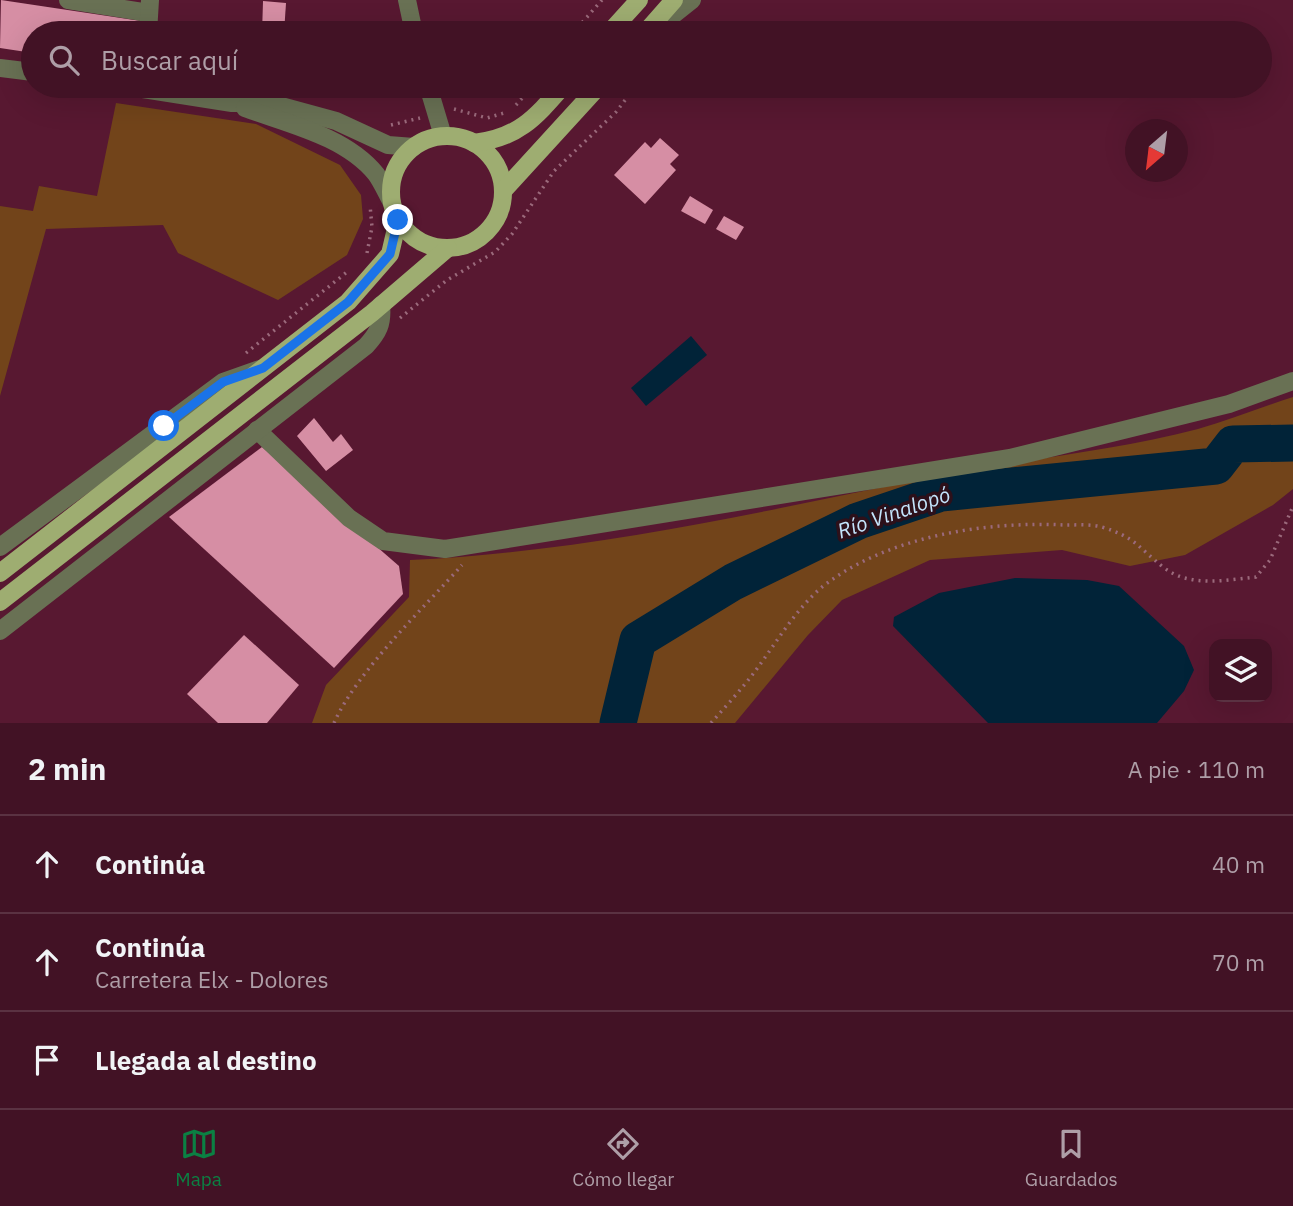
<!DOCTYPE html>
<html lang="es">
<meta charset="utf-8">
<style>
:root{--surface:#421225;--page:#4c2032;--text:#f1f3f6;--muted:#ae9ea7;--line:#5a3242;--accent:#0b8043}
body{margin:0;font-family:"IBM Plex Sans",sans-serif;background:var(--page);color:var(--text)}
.controls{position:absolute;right:21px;bottom:21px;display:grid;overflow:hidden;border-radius:14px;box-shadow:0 7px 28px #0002}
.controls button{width:63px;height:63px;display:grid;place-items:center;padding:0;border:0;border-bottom:2px solid var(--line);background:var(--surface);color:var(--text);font:35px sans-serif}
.compass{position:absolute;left:1125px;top:119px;width:63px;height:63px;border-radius:50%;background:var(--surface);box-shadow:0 7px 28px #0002;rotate:208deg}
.stop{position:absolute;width:21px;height:21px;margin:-16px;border:5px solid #1a73e8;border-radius:50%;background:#fff}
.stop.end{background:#1a73e8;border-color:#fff;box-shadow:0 2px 7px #0008}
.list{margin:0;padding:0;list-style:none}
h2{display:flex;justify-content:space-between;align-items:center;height:91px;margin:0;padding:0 28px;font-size:30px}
h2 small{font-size:23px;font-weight:400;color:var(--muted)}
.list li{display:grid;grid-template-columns:46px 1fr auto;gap:21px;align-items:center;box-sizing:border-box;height:98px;padding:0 28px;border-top:2px solid var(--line)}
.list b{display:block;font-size:26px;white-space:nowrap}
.list p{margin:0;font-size:23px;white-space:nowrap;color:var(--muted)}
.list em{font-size:23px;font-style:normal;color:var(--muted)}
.icon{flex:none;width:38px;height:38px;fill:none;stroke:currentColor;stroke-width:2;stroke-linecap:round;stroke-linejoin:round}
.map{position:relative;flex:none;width:1293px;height:723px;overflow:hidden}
.search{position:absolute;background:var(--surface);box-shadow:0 7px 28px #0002;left:21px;right:21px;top:21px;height:77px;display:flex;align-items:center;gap:18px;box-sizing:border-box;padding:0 24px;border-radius:38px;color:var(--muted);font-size:26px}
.sheet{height:385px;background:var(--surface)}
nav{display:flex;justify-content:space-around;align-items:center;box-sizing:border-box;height:98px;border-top:2px solid var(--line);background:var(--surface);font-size:19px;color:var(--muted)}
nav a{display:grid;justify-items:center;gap:4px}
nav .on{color:var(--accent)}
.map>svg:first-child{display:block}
.green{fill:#72441a}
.water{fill:#012338}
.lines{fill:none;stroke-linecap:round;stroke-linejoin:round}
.river{stroke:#012338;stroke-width:37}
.building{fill:#d68ea4}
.path{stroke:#9b6a7c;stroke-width:3.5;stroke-dasharray:2 5;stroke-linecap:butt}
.minor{stroke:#697154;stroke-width:18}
.major{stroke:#9ead71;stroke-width:18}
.route{stroke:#1a73e8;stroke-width:9}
.labels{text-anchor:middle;stroke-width:7;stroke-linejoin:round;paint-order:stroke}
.water-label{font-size:21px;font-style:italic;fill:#c3e4fc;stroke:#2d101a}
</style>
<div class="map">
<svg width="1293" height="723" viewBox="0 0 1293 723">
<rect width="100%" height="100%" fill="#581831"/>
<g class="green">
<polygon points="116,103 256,124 340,165 361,195 363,219 347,255 278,300 178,253 163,225 46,229 0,396 0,206 33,211 39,186 97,196"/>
<path d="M1293,397V489L1273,505L1185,555L1130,566L1062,550L930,560L842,600L808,635L735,723H312L326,685L409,597L410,560C584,552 756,513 927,478C1016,460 1109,452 1198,429C1230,420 1261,407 1293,397Z"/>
</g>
<g class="water">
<polygon points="691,336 707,355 646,406 631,388"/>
<polygon points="1015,578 1087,580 1119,586 1184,646 1194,670 1184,691 1157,723 988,723 893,626 894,617 939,593"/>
</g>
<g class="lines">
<polyline class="river" points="618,723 638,640 733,582 858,521 941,493 1216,466 1233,444 1293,443"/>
</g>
<g class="building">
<polygon points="1,0 141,21 139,33 33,33 33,53 0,48"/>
<polygon points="263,1 286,3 284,33 262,33"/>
<polygon points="660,138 679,155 670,164 676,170 645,204 614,175 645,142 651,148"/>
<polygon points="690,196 713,210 705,224 681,211"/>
<polygon points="724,216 744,227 736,240 716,229"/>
<polygon points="314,418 333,442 341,434 353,450 326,471 297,436"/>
<polygon points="262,447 399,566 403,594 334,668 169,517"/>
<polygon points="244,635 299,685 267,723 218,723 187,694"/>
</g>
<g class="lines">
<g class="path">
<polyline points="573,33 602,0"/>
<polyline points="516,105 533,86"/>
<polyline points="454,109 487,118 504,113"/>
<polyline points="391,125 420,118"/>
<polyline points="367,253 372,227 370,205"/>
<polyline points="400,318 447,280 495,252 512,234 554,171 616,112 636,86"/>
<polyline points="246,353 347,272"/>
<path d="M334,723C357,671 423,609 462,565"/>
<path d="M711,723C725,707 740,691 753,674C775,645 794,611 822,587C887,536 986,521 1065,525C1077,525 1091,524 1102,527C1135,537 1139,548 1163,567C1189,588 1226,580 1256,577L1270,560L1293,506"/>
</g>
<g class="minor">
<polyline points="68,0 149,13"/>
<polyline points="407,0 414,33"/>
<polyline points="653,31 692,0"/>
<polyline points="148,33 150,0"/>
<polyline points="0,68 33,72"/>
<polyline points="124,86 232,103 270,103 336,121 388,145 414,147"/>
<polyline points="428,86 443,136"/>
<path d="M245,108C288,124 345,136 376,174C382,182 387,194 392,203"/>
<polyline points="257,430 349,518 383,541 445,549 1010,458 1229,404 1293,381"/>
<polyline points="0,547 223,382 260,369"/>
<path d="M0,631L366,346C378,333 383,324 381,305"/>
</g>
<g class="major">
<polyline points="609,33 639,0"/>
<polyline points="645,33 674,0"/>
<circle cx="447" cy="192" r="56"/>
<path d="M474,143C518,138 535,118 563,86"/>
<polyline points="503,191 599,86"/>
<polyline points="0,573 348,302 390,254 398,220"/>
<polyline points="0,602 372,313 448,248"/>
</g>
</g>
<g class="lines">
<polyline class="route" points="164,426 223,382 263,368 348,302 390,254 398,220"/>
</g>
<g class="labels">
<g class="water-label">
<text transform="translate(894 513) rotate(-19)" y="7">Río Vinalopó</text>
</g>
</g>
</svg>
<div class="controls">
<button><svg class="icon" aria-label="layers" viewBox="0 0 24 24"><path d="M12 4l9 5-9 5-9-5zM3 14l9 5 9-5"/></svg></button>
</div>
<svg class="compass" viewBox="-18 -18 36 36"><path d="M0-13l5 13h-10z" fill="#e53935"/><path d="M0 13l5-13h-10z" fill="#ae9ea7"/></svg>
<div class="stop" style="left:164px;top:426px"></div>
<div class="stop end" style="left:398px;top:220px"></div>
<div class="search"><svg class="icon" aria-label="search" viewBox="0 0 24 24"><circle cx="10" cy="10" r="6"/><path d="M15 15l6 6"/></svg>Buscar aquí</div>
</div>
<section class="sheet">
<h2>2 min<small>A pie · 110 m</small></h2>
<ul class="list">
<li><svg class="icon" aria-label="ahead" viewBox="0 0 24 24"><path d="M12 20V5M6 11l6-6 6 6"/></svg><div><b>Continúa</b></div><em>40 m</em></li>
<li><svg class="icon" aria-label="ahead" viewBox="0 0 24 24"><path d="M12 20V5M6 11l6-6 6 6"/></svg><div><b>Continúa</b><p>Carretera Elx - Dolores</p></div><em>70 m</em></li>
<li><svg class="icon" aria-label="arrive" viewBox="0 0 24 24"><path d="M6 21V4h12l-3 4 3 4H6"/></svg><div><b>Llegada al destino</b></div></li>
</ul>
</section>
<nav>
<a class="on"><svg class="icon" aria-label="map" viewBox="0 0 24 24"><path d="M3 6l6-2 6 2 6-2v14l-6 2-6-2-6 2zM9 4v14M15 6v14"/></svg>Mapa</a>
<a><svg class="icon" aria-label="directions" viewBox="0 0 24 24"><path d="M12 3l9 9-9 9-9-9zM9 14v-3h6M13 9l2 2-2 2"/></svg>Cómo llegar</a>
<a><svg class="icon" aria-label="saved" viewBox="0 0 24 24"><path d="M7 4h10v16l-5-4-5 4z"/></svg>Guardados</a>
</nav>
